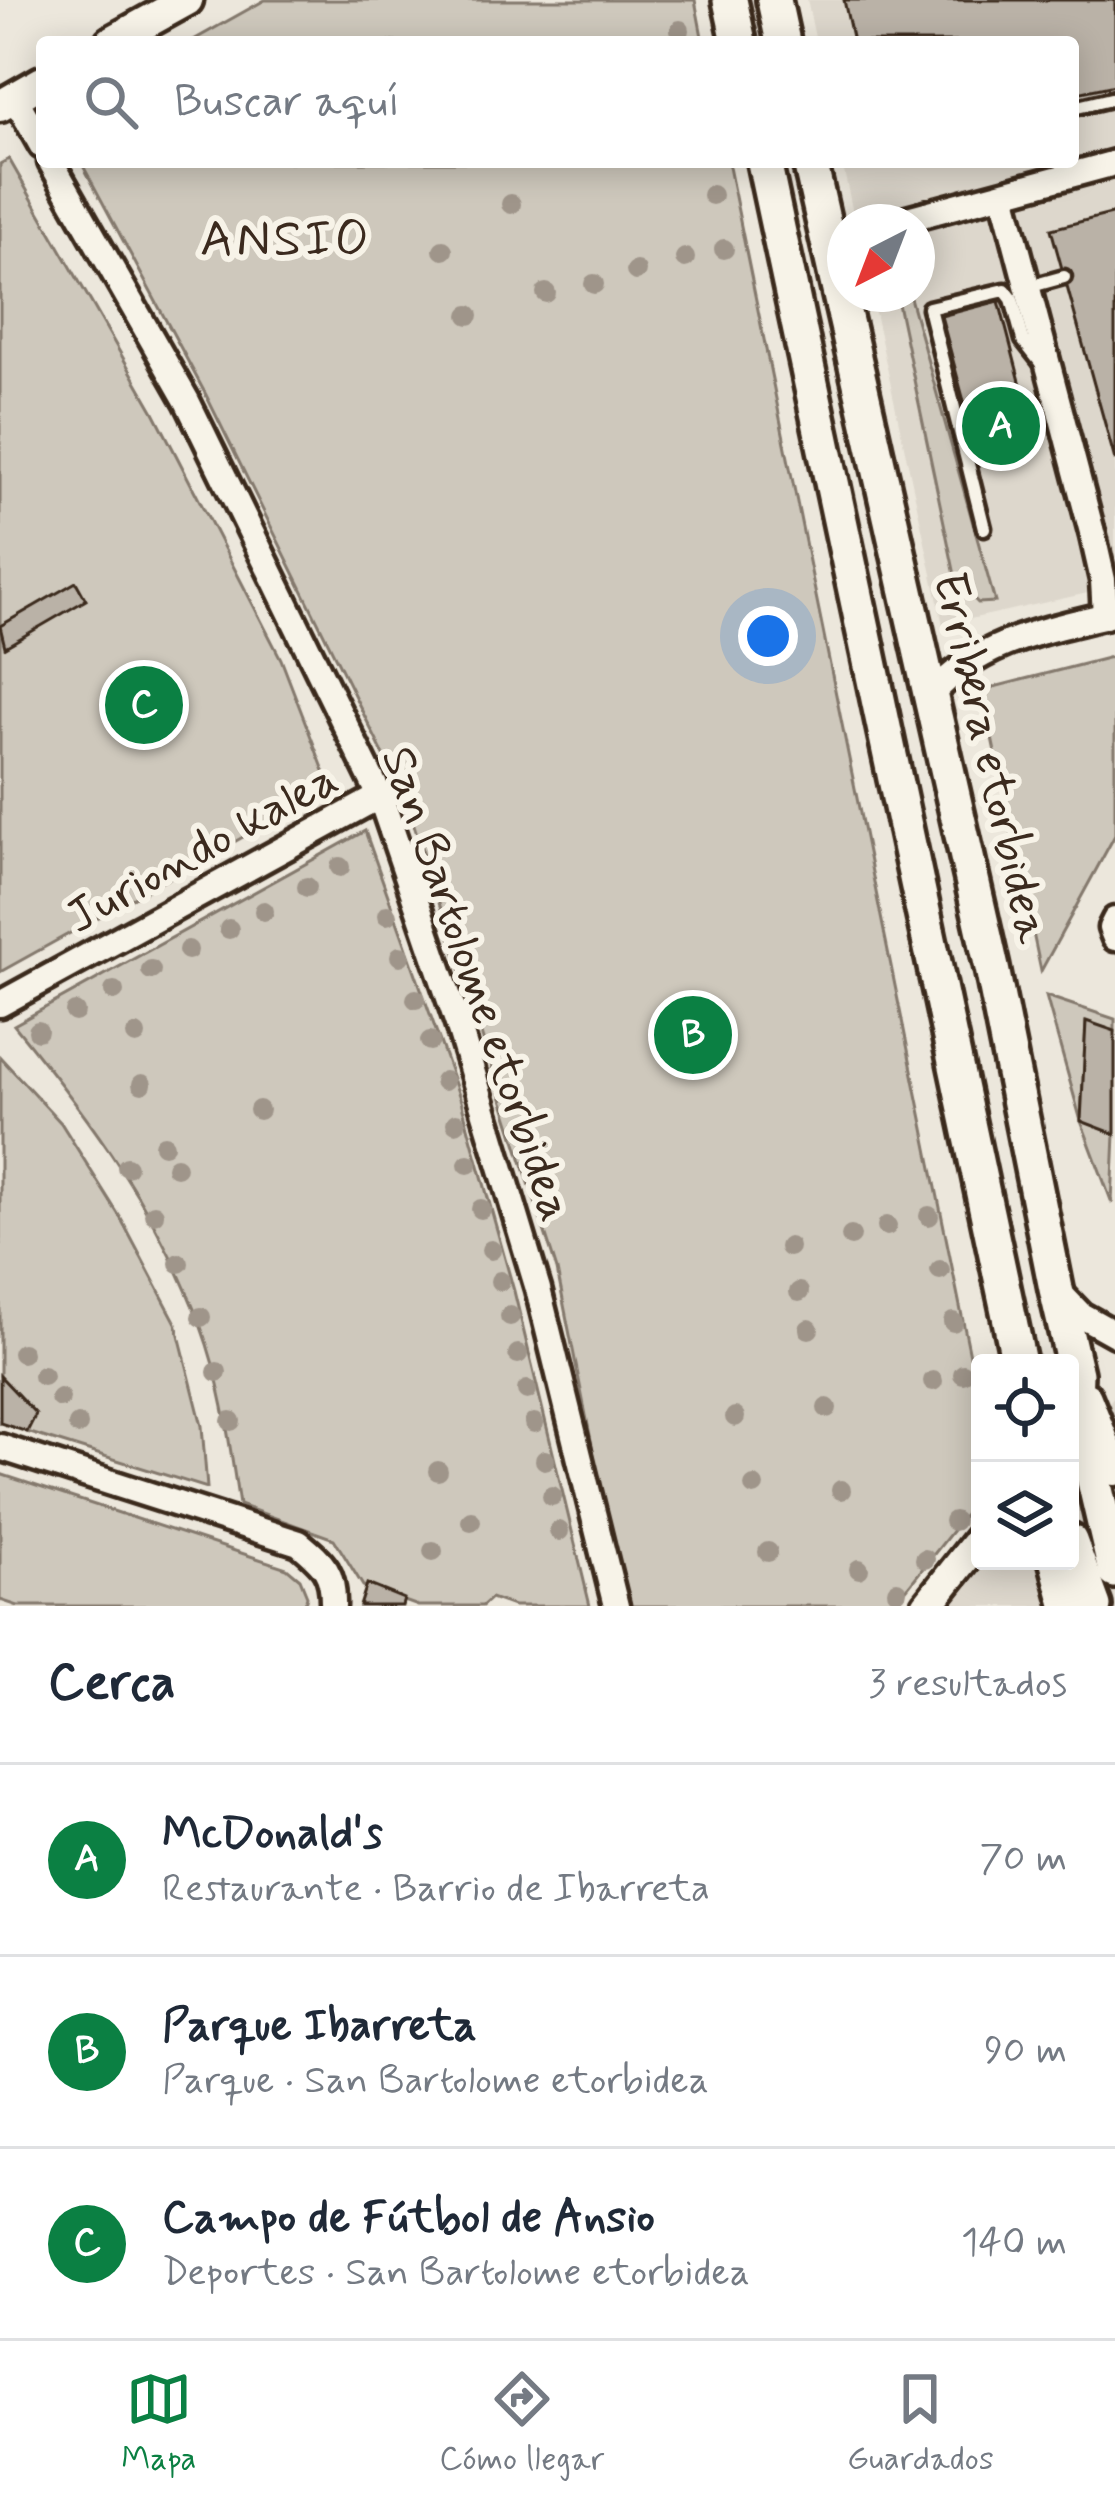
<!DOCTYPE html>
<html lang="es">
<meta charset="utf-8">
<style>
:root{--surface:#fff;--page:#f6f6f7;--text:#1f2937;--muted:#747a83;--line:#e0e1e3;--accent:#0b8043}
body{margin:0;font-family:Mynerve,sans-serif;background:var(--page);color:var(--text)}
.controls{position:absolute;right:36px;bottom:36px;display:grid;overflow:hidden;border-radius:12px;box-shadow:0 6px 30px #0003}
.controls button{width:108px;height:108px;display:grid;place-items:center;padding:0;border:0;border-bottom:3px solid var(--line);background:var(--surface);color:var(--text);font:60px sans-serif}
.compass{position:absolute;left:827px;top:204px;width:108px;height:108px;border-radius:50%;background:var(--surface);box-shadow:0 6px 30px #0003;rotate:222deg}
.you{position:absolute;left:768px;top:636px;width:42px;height:42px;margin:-30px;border:9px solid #fff;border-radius:50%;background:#1a73e8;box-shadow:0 0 0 18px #1a73e833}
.badge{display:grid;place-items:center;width:78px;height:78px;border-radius:50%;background:var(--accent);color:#fff;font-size:39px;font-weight:700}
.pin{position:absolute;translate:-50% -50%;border:6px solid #fff;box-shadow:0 3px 12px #0006}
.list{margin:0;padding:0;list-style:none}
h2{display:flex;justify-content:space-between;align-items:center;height:156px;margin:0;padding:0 48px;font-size:51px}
h2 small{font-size:39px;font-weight:400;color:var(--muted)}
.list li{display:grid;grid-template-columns:78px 1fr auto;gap:36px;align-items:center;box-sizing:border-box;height:192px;padding:0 48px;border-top:3px solid var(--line)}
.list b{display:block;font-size:45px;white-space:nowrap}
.list p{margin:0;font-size:39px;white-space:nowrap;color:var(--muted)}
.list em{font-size:39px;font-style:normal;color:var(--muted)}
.icon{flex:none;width:66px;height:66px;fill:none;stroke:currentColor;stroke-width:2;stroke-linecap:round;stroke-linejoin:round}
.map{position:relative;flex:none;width:1115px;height:1606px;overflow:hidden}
.search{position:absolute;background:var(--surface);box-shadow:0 6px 30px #0003;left:36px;right:36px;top:36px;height:132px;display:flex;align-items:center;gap:30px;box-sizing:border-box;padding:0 42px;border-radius:12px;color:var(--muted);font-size:45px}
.sheet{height:732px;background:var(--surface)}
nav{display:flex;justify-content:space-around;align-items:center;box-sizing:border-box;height:168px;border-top:3px solid var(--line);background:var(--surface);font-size:33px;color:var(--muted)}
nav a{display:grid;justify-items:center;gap:6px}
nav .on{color:var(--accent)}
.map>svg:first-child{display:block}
.built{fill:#ddd7cc}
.green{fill:#cec8bc;stroke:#84796d;stroke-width:3}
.building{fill:#bab2a7;stroke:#3b2a1e;stroke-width:3}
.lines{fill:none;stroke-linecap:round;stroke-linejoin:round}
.service-casing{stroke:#3b2a1e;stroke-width:21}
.minor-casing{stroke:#3b2a1e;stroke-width:33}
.tertiary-casing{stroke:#3b2a1e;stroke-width:39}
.secondary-casing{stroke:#3b2a1e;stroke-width:42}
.service{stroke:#f7f3e8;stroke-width:12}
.minor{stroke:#f7f3e8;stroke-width:24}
.tertiary{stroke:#f7f3e8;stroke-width:30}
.secondary{stroke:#f7f3e8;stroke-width:33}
.tree{fill:#9f958a}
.labels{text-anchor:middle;stroke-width:12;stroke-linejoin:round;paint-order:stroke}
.street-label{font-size:48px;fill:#3b2a1e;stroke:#f7f3e8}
.neighbourhood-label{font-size:51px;letter-spacing:3px;fill:#3b2a1e;stroke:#f7f3e8}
</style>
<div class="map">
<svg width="1115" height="1606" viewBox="0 0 1115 1606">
<rect width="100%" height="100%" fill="#ece7dc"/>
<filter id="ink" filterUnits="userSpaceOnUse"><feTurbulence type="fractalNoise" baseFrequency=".00833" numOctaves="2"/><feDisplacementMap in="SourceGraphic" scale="24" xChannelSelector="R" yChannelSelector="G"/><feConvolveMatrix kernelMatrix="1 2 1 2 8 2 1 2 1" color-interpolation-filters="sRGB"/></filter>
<g filter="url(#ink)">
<g class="built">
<polygon points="807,0 1115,0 1115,587 943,625 871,294 917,294 917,222 855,222 842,162 1073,162 1073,42 816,42"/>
<polygon points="1115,1395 1115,1606 944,1606 981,1561 1070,1561 1070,1451"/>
</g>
<g class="green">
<polygon points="265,0 695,0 703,42 190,42"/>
<polygon points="9,159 154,412 281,659 326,776 326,789 317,796 0,972 0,164"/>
<polygon points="81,162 728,162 980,1405 980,1496 893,1606 624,1606 557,1270 406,800 206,395"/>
<polygon points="896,294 909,294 995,602 978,603 956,580"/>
<polygon points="1115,656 1115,835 1041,971 982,690"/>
<path d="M365,831L461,1101L514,1291L590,1606H513L491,1598L482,1606H418L363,1586L334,1539L239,1505C230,1446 222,1383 201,1327C156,1208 93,1122 14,1025Z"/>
<polygon points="1046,996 1115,1019 1115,1031 1086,1022 1081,1120 1115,1134 1112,1203 1081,1121"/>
<polygon points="0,1057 61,1123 120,1217 176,1323 202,1426 207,1488 27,1432 35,1413 0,1376"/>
<polygon points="0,1474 287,1568 300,1579 307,1596 304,1606 18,1606 0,1600"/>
</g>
<g class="building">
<polygon points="844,0 1115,0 1115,85 1073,94 1073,42 853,42"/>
<polygon points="1115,213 1115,460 1051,229"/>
<polygon points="999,301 1033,431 976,446 941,316"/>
<polygon points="76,582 86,600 5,647 0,626"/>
<polygon points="1086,1021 1115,1031 1115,1134 1081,1121"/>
<polygon points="0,1376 36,1414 27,1432 0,1423"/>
<polygon points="367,1584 404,1599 402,1606 360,1606"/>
</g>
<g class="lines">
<g class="service-casing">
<g id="service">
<polyline points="1073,108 1115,98"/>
<polyline points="1028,287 1064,277"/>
<polyline points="984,528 929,308 1005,290 1012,299 1023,340 1042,364"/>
</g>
</g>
<g class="minor-casing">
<g id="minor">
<polyline points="15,98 42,146"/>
<polyline points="51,162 187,401 380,796 458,1024 538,1289 616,1606"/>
<polyline points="1003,194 1093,536 1103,580 1105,616"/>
<polyline points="896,222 1115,163"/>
<path d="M930,696C979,641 1046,630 1115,613"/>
<polyline points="1115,920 1111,928 1115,938"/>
<polyline points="0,1004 380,796"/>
<polyline points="1056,1289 1081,1315 1115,1334"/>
<path d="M0,1447L299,1543C324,1564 334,1572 333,1606"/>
</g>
</g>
<g class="tertiary-casing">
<g id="tertiary">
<polyline points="111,42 187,0"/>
<polyline points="0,106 42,82"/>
<polyline points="1086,1398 1115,1470"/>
<polyline points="1055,1561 1067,1606"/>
<polyline points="927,1606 980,1539"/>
</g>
</g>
<g class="secondary-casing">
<g id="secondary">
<polyline points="730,0 739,42"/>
<polyline points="774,0 783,42"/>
<polyline points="764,162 1019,1363"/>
<polyline points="810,162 992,968 1056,1289 1076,1374 1075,1399 1115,1571"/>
<polyline points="1070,1541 1094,1606"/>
</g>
</g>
<use href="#service" class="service"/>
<use href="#minor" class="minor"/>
<use href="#tertiary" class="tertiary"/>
<use href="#secondary" class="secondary"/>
</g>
<g class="tree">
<circle cx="680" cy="30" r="10"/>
<circle cx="712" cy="195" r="10"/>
<circle cx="511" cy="204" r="10"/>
<circle cx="724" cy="249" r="10"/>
<circle cx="443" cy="250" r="10"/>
<circle cx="685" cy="258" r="10"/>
<circle cx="636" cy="271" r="10"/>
<circle cx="594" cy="284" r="10"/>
<circle cx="546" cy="293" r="10"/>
<circle cx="469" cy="315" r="10"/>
<circle cx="340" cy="867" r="10"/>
<circle cx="307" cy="887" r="10"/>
<circle cx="264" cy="911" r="10"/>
<circle cx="387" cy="915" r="10"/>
<circle cx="229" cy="929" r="10"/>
<circle cx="188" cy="950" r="10"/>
<circle cx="400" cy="956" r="10"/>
<circle cx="151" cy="970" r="10"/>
<circle cx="114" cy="991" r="10"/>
<circle cx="416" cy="999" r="10"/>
<circle cx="75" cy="1012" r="10"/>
<circle cx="38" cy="1031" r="10"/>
<circle cx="136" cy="1035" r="10"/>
<circle cx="430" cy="1041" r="10"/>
<circle cx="444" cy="1081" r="10"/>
<circle cx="142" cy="1084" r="10"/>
<circle cx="259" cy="1110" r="10"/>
<circle cx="456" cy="1123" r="10"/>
<circle cx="164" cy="1145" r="10"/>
<circle cx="468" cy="1164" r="10"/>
<circle cx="127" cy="1167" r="10"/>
<circle cx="176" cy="1167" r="10"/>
<circle cx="481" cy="1209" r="10"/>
<circle cx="154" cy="1214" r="10"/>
<circle cx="929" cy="1216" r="10"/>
<circle cx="887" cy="1226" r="10"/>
<circle cx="851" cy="1236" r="10"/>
<circle cx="789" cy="1247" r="10"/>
<circle cx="491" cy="1250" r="10"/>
<circle cx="179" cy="1263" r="10"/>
<circle cx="940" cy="1270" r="10"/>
<circle cx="500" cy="1281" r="10"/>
<circle cx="799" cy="1292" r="10"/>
<circle cx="510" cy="1316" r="10"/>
<circle cx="201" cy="1317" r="10"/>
<circle cx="953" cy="1322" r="10"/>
<circle cx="809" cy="1329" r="10"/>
<circle cx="22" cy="1353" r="10"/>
<circle cx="518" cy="1354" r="10"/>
<circle cx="217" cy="1372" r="10"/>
<circle cx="963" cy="1374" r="10"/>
<circle cx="43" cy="1376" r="10"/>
<circle cx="933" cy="1381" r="10"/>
<circle cx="527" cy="1390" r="10"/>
<circle cx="60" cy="1398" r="10"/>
<circle cx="827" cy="1408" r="10"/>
<circle cx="735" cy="1417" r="10"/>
<circle cx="231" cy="1421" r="10"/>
<circle cx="534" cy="1423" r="10"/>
<circle cx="78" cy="1425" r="10"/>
<circle cx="545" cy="1460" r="10"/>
<circle cx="438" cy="1471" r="10"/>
<circle cx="754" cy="1486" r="10"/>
<circle cx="841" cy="1490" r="10"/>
<circle cx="552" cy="1496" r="10"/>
<circle cx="471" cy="1521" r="10"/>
<circle cx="954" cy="1521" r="10"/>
<circle cx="559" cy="1531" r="10"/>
<circle cx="433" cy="1551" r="10"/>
<circle cx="768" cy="1552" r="10"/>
<circle cx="925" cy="1559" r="10"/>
<circle cx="859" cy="1569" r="10"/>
<circle cx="897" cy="1591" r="10"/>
</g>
</g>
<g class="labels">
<g class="street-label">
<text transform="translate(993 757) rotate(77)" y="17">Erribera etorbidea</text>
<text transform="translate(201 846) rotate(-29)" y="17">Juriondo kalea</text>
<text transform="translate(479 983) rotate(71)" y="17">San Bartolome etorbidea</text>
</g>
<g class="neighbourhood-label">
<text x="286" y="255">ANSIO</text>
</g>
</g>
</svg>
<div class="controls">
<button><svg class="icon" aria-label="locate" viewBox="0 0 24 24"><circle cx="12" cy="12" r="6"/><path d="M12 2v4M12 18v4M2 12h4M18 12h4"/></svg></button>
<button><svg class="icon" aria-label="layers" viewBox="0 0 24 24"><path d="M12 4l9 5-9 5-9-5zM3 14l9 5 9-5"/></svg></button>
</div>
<svg class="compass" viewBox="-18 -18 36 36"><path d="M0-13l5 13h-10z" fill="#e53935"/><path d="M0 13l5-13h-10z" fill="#747a83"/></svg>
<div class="you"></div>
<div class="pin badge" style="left:1001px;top:426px">A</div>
<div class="pin badge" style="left:693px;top:1035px">B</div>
<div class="pin badge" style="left:144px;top:705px">C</div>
<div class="search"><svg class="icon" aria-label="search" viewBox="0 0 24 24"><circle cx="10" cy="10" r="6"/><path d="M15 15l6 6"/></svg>Buscar aquí</div>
</div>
<section class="sheet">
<h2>Cerca<small>3 resultados</small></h2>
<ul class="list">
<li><span class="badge">A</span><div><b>McDonald's</b><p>Restaurante · Barrio de Ibarreta</p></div><em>70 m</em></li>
<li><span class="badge">B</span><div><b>Parque Ibarreta</b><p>Parque · San Bartolome etorbidea</p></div><em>90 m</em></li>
<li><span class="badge">C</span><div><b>Campo de Fútbol de Ansio</b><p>Deportes · San Bartolome etorbidea</p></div><em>140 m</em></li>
</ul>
</section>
<nav>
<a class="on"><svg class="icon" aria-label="map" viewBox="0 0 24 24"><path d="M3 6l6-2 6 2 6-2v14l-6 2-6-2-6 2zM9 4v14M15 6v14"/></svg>Mapa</a>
<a><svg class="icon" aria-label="directions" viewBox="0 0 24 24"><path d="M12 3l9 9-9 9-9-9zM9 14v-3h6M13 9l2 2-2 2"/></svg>Cómo llegar</a>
<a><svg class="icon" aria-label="saved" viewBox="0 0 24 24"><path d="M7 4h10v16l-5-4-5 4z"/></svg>Guardados</a>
</nav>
